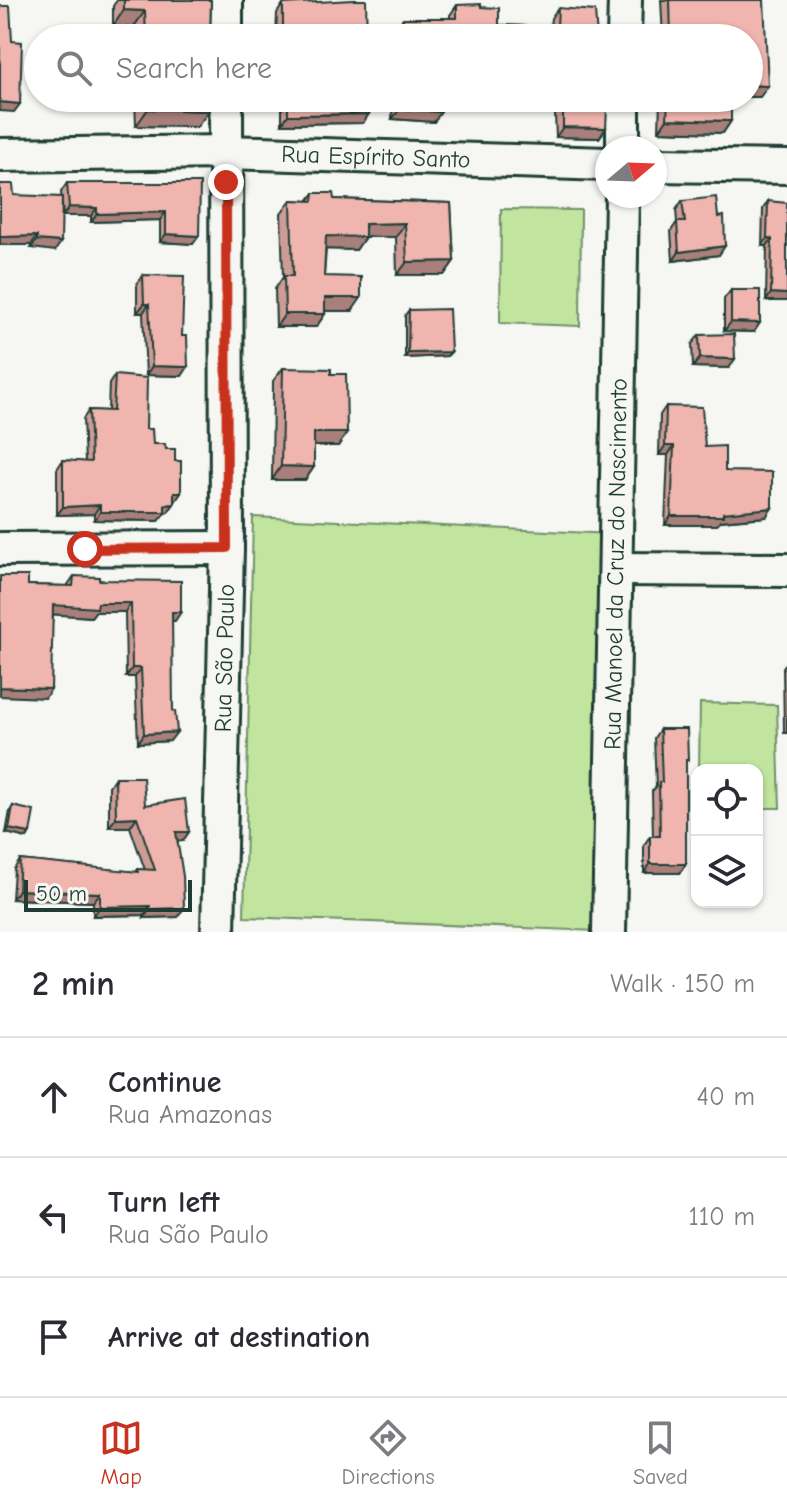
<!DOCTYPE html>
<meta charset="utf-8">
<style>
:root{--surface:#fff;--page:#f2f2f3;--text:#2b2b33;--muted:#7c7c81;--line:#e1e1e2;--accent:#c8321e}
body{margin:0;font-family:"Comic Neue",sans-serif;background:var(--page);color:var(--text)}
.controls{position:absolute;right:24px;bottom:24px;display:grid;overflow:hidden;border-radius:16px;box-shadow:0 2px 6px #0004}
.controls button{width:72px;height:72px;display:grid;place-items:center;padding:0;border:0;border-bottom:2px solid var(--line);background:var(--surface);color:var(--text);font:40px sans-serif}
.compass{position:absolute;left:595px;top:136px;width:72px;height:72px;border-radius:50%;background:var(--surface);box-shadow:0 2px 6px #0004;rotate:71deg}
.scale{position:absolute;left:24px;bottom:20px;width:168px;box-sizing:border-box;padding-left:8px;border:4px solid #1f3d34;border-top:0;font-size:22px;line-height:28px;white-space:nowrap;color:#1f3d34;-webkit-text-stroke:6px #f6f6f2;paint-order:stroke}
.stop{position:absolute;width:24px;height:24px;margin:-18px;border:6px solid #c8321e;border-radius:50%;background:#fff}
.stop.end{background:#c8321e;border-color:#fff;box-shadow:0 2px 8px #0008}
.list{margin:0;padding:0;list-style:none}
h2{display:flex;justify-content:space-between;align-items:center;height:104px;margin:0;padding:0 32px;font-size:34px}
h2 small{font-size:26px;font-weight:400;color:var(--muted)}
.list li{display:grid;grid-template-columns:52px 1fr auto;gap:24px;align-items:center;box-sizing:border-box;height:120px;padding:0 32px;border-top:2px solid var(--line)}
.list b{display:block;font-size:30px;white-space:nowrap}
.list p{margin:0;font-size:26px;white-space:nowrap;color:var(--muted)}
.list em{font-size:26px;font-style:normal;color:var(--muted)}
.icon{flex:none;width:44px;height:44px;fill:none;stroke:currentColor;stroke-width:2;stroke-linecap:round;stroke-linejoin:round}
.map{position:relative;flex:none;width:787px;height:932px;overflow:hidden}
.search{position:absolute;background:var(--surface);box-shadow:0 2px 6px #0004;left:24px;right:24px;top:24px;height:88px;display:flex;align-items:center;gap:20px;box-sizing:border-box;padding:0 28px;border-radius:44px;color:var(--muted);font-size:30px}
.sheet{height:464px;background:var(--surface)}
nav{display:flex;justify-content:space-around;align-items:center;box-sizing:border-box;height:112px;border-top:2px solid var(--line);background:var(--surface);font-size:22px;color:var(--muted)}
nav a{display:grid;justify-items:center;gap:4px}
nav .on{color:var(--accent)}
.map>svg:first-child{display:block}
.green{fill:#c1e59f;stroke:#70916a;stroke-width:2}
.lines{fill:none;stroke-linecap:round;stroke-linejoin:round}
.minor-casing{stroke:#1f3d34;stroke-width:38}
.minor{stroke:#f6f6f2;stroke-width:32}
.wall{fill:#ce9c96;stroke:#1f3d34;stroke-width:2}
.shaded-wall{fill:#a87f7a;stroke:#1f3d34;stroke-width:2}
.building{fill:#f0b5af;stroke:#1f3d34;stroke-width:2}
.route{stroke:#c8321e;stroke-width:10}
.labels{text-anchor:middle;stroke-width:6;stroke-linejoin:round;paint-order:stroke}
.street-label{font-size:24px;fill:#1f3d34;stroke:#f6f6f2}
</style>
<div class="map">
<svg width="787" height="932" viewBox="0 0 787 932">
<rect width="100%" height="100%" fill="#f6f6f2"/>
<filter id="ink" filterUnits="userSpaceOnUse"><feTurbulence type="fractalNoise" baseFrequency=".0125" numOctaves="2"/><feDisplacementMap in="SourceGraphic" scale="16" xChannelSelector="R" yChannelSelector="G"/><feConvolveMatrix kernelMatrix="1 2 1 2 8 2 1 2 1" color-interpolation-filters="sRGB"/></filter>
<g filter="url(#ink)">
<g class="green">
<polygon points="501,209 581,210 580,326 500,323"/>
<polygon points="253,517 612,534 598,931 244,917"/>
<polygon points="700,703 777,705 780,808 757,808 757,770 699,770"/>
</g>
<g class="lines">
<g class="minor-casing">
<g id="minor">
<polyline points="226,38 226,0"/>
<polyline points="624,38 625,0"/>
<polyline points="623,148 623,98"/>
<path id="s1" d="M0,155L226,152L607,164"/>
<polyline points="655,165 787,167"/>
<polyline points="0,549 227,548"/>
<polyline points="616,569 787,570"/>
<path id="s2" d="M218,932L227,548L226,98"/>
<path id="s3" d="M609,932L622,196"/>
</g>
</g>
<use href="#minor" class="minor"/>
</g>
<g class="wall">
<polygon points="117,0 211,0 210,38 134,38 133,28 113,26 113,6"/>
<polygon points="661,0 764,0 760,97 749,38 663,38"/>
<polygon points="283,4 367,38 276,38 277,13"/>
<polygon points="457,5 481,7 499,25 550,27 551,18 558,8 597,38 395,38 396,29 403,18 450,18 450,15"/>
<polygon points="135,98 209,98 197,127 136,126"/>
<polygon points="282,98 369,98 363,123 282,124"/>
<polygon points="393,98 441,98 434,122 392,119"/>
<polygon points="578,98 602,98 602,107 606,128 599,138 556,137 555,115 563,105 578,105"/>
<polygon points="660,98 731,98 731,121 723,133 659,131"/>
<polygon points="67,183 200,183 193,244 160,242 160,220 91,222 91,216 63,216 61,192"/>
<polygon points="314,193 334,199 451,203 454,261 444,275 397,275 396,237 365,237 356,250 326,249 324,276 352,311 325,311 325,314 316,327 276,327 275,289 283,277 281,213 291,200 308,201"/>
<polygon points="682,201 718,217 719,255 673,261 671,231 677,222 676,210"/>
<polygon points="768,201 787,301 766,301 767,246 762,246 763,209"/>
<polygon points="143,275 182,336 182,376 146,375 143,313 137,313 137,284"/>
<polygon points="731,290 754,332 724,331 724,299"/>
<polygon points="409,310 451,352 447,356 405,358 405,315"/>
<polygon points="699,335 729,368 693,367 692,344"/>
<polygon points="283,368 331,374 347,433 338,446 314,446 314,467 305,480 272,480 273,381"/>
<polygon points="115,375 146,429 175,502 168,512 165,513 159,521 94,520 94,514 57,515 57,469 63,460 85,462 83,419 89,410 108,411 109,384"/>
<polygon points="666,406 705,447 766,517 720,521 717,525 665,525 668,455 659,455 660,415"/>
<polygon points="74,576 99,580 175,621 172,621 170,741 138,743 135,677 126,677 125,612 95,612 91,617 53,614 45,698 28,585 67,586"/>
<polygon points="787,662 787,733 784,733 783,667"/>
<polygon points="660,729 686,764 680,873 644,873 644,845 650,836 653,836 652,791 656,787 654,738"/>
<polygon points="115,777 183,841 177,841 178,917 144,918 144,915 93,916 93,902 12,899 14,869 20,860 136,872 138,869 145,870 130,827 109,827 109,786"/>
<polygon points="13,806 30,833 27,838 6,833 10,811"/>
</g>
<g class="shaded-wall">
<polygon points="124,10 145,11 133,28 113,26"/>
<polygon points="749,85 768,86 760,97 749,97"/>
<polygon points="0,102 20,104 14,112 0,111"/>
<polygon points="148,109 209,111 197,127 136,126"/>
<polygon points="400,109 441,112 434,122 392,119"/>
<polygon points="369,114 363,123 282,124 288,115"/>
<polygon points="667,119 731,121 723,133 659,131"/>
<polygon points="563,127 606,128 599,138 556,137"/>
<polygon points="69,207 97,208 91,216 63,216"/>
<polygon points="166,212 160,220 91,222 97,214"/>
<polygon points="405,223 396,237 360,237 365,237 356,250 317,249 326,236 365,224"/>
<polygon points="166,234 199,236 193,244 160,242"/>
<polygon points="37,236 31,245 0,245 0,237"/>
<polygon points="767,238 772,239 767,246 762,246"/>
<polygon points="37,240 61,242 55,251 31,248"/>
<polygon points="725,246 719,255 673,261 679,252"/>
<polygon points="454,261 444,275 397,275 407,262"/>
<polygon points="771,293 787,294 787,301 766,301"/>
<polygon points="325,298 361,298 352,311 316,311"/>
<polygon points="144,304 149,304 143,313 137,313"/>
<polygon points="285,314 325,314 316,327 276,327"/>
<polygon points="731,322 760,323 754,332 724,331"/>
<polygon points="451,352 447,356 405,358 408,353"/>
<polygon points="700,358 735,359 729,368 693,367"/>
<polygon points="152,366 188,367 182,376 146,375"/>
<polygon points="314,433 347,433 338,446 305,446"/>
<polygon points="665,446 674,446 668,455 659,455"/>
<polygon points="281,466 314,467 305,480 272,480"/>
<polygon points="174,493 181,493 175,502 168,501"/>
<polygon points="174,504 168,512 165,513 159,521 94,520 100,512"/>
<polygon points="100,505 94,514 57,515 63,507"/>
<polygon points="772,508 766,517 720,521 717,525 665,525 671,516"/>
<polygon points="98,603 131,603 125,612 95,612 91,617 47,614 53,605"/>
<polygon points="172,612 181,612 175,621 166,621"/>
<polygon points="132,668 141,668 135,677 126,677"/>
<polygon points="0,687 51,689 45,698 0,696"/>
<polygon points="177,732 170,741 138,743 144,734"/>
<polygon points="137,817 130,827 109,827 116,818"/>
<polygon points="9,829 30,833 27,838 6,833"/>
<polygon points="176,832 189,832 183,841 169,842"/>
<polygon points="650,864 686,864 680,873 644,873"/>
<polygon points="18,890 100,893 93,902 12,899"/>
<polygon points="150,906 144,915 93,916 100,907"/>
<polygon points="184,908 178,917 144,918 150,909"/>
</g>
<g class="building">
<polygon points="124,0 211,0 210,38 146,38 145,11 124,10"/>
<polygon points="353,0 366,0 367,38 283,38 283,4"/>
<polygon points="670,0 764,0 768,86 749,85 749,38 671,38"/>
<polygon points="481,4 481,7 499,8 499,25 557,27 558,8 595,11 597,38 402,38 403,18 457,18 457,5"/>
<polygon points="0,6 10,6 12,41 22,42 20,104 0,102"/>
<polygon points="147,98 209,98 209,111 148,109"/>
<polygon points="288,98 369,98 369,114 288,115"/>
<polygon points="400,98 441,98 441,112 400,109"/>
<polygon points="585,98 602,98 602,107 607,108 606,128 563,127 563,105 585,105"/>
<polygon points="668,98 731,98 731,121 667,119"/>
<polygon points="67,183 200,183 199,236 166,234 166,212 97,214 97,208 69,207"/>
<polygon points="0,184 13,184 14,195 62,197 61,242 37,240 37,236 0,237"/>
<polygon points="314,193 333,193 334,199 451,203 454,261 407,262 405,223 365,224 365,237 326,236 324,276 361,277 361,298 325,298 325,314 285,314 284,276 293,276 291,200 313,201"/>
<polygon points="716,197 718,217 724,216 725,246 679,252 677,222 685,222 682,201"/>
<polygon points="768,201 787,203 787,294 771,293 772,239 767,238"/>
<polygon points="143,275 184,276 182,336 187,336 188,367 152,366 149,304 144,304"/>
<polygon points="731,290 760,290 760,323 731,322"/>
<polygon points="449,309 451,352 408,353 409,310"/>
<polygon points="734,334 735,359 700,358 699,335"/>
<polygon points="283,368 331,369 331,374 346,374 347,433 314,433 314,467 281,466"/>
<polygon points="115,375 147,378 146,429 152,429 153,444 165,444 166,449 175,449 175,461 181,461 181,493 174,493 174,504 165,505 165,512 100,512 100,505 63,507 63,460 91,462 89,410 113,411"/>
<polygon points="666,406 702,407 705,447 725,446 725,471 772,472 772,508 723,513 723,516 671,516 674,446 665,446"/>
<polygon points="0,576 28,576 28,585 73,586 74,576 99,577 99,580 181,581 181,612 172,612 173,711 175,711 177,732 144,734 141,668 132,668 131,603 98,603 97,608 53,605 51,689 0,687"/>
<polygon points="660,729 687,729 688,760 686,760 686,864 650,864 650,836 660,836 659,782 662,782"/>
<polygon points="115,777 143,777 145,805 185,799 189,832 176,832 183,876 184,908 150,909 150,906 100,907 100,893 18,890 20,860 138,872 138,869 155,870 137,817 116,818"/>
<polygon points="13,806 34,811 30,833 9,829"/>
</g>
</g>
<g class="lines" filter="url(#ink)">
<polyline class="route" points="85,549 227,548 226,182"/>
</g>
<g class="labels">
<g class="street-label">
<text dy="8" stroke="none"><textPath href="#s1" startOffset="376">Rua Espírito Santo</textPath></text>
<text dy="8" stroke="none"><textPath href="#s3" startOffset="368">Rua Manoel da Cruz do Nascimento</textPath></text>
<text dy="8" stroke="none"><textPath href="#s2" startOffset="274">Rua São Paulo</textPath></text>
</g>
</g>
</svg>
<div class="controls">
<button><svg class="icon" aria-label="locate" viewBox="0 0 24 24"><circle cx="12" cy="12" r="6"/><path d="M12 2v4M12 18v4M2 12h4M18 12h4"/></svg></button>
<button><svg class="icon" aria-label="layers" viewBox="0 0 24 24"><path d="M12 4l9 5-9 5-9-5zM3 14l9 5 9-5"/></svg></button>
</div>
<svg class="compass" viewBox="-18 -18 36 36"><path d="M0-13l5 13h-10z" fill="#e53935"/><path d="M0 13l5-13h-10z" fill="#7c7c81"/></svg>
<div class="scale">50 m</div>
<div class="stop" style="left:85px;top:549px"></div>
<div class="stop end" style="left:226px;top:182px"></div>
<div class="search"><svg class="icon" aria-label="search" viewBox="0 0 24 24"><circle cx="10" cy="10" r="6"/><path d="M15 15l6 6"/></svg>Search here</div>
</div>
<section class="sheet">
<h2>2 min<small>Walk · 150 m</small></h2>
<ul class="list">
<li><svg class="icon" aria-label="ahead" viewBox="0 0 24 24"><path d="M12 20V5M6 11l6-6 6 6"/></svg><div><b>Continue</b><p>Rua Amazonas</p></div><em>40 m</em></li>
<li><svg class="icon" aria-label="left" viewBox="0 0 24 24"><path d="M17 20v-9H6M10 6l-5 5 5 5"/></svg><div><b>Turn left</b><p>Rua São Paulo</p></div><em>110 m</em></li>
<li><svg class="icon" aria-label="arrive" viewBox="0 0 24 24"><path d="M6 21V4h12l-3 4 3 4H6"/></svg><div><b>Arrive at destination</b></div></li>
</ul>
</section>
<nav>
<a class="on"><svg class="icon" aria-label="map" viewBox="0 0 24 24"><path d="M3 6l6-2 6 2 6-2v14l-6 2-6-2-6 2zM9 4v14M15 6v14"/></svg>Map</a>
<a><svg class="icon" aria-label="directions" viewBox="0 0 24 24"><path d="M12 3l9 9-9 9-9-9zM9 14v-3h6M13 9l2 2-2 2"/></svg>Directions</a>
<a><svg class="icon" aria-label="saved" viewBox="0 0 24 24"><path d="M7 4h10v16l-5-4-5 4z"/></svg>Saved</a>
</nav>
